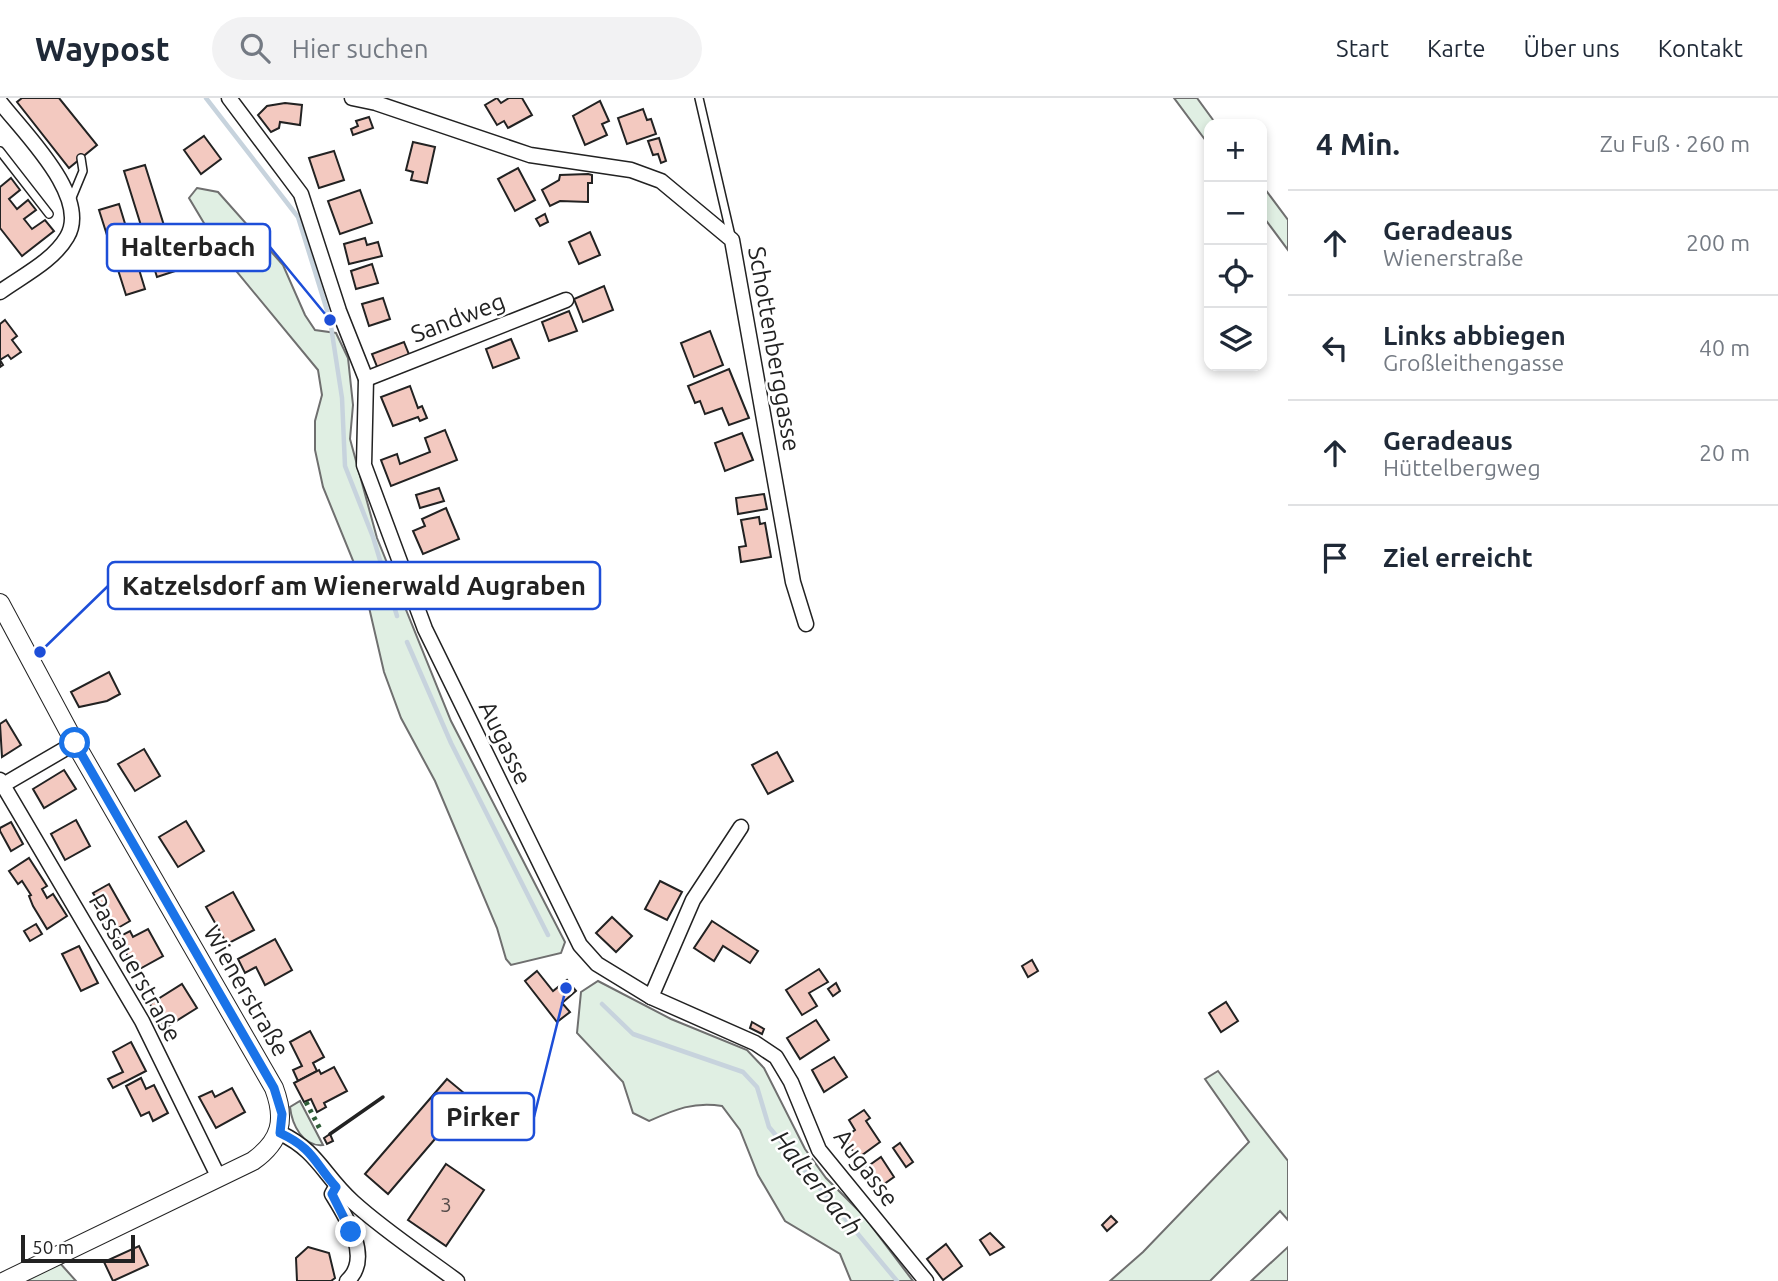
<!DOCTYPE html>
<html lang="de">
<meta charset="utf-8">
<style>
:root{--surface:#fff;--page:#f2f2f3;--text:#1f2937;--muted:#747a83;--line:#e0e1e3}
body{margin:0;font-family:Ubuntu,sans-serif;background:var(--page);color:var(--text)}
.controls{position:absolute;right:21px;top:21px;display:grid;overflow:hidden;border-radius:14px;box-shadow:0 4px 10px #0003}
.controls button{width:63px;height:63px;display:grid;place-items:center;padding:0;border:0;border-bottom:2px solid var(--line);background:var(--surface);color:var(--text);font:35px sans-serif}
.scale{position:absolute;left:21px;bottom:18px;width:114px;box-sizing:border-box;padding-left:7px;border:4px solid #222;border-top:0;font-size:19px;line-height:24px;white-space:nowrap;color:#222;-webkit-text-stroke:5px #fff;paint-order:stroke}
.stop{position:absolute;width:21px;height:21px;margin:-16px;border:5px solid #1a73e8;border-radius:50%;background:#fff}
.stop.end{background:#1a73e8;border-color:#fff;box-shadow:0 2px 7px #0008}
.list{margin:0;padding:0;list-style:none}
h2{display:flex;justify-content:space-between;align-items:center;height:91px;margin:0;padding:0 28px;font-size:30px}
h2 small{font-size:23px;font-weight:400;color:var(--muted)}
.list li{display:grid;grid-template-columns:46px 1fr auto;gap:21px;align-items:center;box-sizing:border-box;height:105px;padding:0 28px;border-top:2px solid var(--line)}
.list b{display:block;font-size:26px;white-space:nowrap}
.list p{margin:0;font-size:23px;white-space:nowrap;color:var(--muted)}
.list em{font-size:23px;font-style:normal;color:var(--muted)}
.icon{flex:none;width:38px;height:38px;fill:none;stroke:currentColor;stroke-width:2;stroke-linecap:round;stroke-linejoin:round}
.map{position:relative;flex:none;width:1288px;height:1183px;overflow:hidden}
header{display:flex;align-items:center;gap:42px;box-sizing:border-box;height:98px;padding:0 35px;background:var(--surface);border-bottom:2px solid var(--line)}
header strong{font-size:33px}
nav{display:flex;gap:38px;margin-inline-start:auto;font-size:24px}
.search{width:490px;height:63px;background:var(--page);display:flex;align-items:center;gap:18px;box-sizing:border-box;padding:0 24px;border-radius:38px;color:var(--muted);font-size:26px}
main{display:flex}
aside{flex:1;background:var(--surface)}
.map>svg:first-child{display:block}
.green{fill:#e0efe3;stroke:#6f6f6f;stroke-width:2}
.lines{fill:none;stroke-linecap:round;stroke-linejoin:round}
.stream{stroke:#c7d3dd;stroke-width:4.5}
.building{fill:#f3c9c0;stroke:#222;stroke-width:2}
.service-casing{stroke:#222;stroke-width:10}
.minor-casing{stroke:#222;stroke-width:17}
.tertiary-casing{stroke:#222;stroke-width:20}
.service{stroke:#fff;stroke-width:7}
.minor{stroke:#fff;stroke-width:14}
.tertiary{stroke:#fff;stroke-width:18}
.hedge{stroke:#2f5e38;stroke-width:5;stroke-dasharray:3.5 5;stroke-linecap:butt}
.wall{stroke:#222;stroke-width:3.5}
.route{stroke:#1a73e8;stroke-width:9}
.labels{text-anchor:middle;stroke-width:5;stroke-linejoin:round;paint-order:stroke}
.number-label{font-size:21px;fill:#564c4a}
.street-label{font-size:24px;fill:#222;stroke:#fff}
.water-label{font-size:26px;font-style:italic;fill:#222;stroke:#fff}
.leader{fill:none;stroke:#1d4ed8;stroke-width:2.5}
.callout-dot{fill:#1d4ed8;stroke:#fff;stroke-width:2.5}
.callout{fill:#fff;stroke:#1d4ed8;stroke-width:2.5}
.callout-label{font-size:26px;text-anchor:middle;font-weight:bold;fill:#222}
</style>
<header>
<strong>Waypost</strong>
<div class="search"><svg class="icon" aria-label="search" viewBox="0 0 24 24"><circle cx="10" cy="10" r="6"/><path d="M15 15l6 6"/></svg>Hier suchen</div>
<nav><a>Start</a><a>Karte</a><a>Über uns</a><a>Kontakt</a></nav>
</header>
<main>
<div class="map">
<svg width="1288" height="1183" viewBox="0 0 1288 1183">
<rect width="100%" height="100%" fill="#fff"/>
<g class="green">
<polygon points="1174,0 1197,0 1216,26 1209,26 1209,47"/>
<polygon points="1262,87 1288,122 1288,152 1262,117"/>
<polygon points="197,90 218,94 283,167 305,217 315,232 336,235 348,260 353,307 350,341 377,440 451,623 565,844 561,855 511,867 506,861 497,830 435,683 401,620 384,574 365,492 323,389 315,352 315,323 322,297 318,272 223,157 189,100"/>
<path d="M598,883L671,921L747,952L764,970L805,1051L826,1080L863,1117L913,1183H851L840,1156L785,1123L758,1077L740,1032L722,1008C694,1003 674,1012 649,1023L633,1015L623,984L577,935L581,894Z"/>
<polygon points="1218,973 1288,1063 1288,1122 1280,1113 1210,1183 1110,1183 1143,1154 1249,1044 1205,981"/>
<path d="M300,1003L323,1047C303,1049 292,1027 290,1009Z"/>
<polygon points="1288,1149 1288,1183 1251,1183"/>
<polygon points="59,1164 76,1183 24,1183"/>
</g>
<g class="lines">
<g class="stream">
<polyline points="206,0 298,119 330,222 342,300 345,368 373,439 397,518"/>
<polyline points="407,544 451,645 548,837"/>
<polyline points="602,906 633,936 743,974 757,989 769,1029 897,1183"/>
</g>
</g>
<g class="building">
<polygon points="22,0 59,0 97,47 69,70 17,4"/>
<polygon points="497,0 501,5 509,0 522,0 532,17 508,30 504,23 497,27 485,7"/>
<polygon points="600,3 609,23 602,26 607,37 585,47 573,18"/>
<polygon points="285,5 302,7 300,27 280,24 279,30 271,34 258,17 267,8"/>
<polygon points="643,11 647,22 651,21 656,36 627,46 618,20"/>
<polygon points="369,19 373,30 353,37 351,31 358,28 356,23"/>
<polygon points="204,38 221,61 201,76 184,52"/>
<polygon points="659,40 666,63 661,65 658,56 653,57 648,43"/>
<polygon points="413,44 435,49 427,85 411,82 413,74 406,72"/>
<polygon points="334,53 344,82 319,90 309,60"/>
<polygon points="145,67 178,172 157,179 124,73"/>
<polygon points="518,70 535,102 515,113 498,81"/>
<polygon points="588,76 592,77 592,85 588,85 588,104 560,103 550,108 542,92 559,82 560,77"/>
<polygon points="11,80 20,92 9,101 17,111 28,102 36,112 24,121 32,131 45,122 54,133 22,158 0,130 0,89"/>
<polygon points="360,92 372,125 340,136 328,103"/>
<polygon points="119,106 145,191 126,197 99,112"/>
<polygon points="545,116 548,124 540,128 536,121"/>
<polygon points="590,134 600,157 579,166 569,144"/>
<polygon points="365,140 367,147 378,144 382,158 349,166 344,146"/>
<polygon points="372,166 378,185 356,191 351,173"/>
<polygon points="604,188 613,212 583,224 574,201"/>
<polygon points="383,200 390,221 369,228 362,206"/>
<polygon points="569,213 577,233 549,243 542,224"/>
<polygon points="5,222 17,238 12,242 21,254 11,261 8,257 0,262 3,267 0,269 0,226"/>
<polygon points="710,233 723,267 694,279 681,245"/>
<polygon points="511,241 519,260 493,270 486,251"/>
<polygon points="404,244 410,259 378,271 372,256"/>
<polygon points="729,271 749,320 729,327 722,310 705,316 700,303 695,305 688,288"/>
<polygon points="410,288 418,310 422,308 427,320 420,323 418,319 393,328 381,299"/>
<polygon points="445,332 457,362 391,388 381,362 397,356 400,366 430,354 425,340"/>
<polygon points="742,335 753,362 725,373 715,345"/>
<polygon points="439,390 444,403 420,410 416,397"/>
<polygon points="764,396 767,411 738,416 736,400"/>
<polygon points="446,410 459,441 423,456 413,433 425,428 422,421"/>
<polygon points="759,419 760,426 765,425 771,459 741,464 739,449 746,448 741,422"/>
<polygon points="109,574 120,596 107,603 79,609 71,594"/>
<polygon points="6,622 21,647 2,659 0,626"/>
<polygon points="144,651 160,678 135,693 118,666"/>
<polygon points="777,654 793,683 768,696 752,667"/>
<polygon points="64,672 76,691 44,710 33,691"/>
<polygon points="76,722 90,748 65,762 51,736"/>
<polygon points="186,723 204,753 178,769 159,739"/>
<polygon points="11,724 23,746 11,753 0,733 0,730"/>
<polygon points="29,760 47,788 42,791 47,800 53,796 67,818 47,831 33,808 29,798 31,797 22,783 18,786 9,773"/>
<polygon points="660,783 682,794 667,822 645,811"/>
<polygon points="109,786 130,823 111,834 95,807 99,804 93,795"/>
<polygon points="233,794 254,832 227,846 206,809"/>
<polygon points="612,819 632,838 616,854 596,835"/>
<polygon points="712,823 758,853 750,865 723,848 714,863 694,850"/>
<polygon points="36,826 42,836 30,843 24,833"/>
<polygon points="148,831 163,858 136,873 123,849 118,851 113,842 130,833 133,839"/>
<polygon points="275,841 292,872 265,887 256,869 245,875 238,861"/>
<polygon points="79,848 98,885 81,893 62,856"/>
<polygon points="1032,862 1038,873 1028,879 1022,868"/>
<polygon points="819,871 828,884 809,895 817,908 802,917 786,892"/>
<polygon points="537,873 553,893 567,882 576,893 562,905 570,914 557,924 525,883"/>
<polygon points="836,885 840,893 833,898 828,891"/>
<polygon points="182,886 197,910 165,930 150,906"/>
<polygon points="1226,904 1238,923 1221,934 1209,915"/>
<polygon points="816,922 829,942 800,961 787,940"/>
<polygon points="752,924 764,931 762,936 750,930"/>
<polygon points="310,933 324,959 313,965 317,973 298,983 293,972 302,968 290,944"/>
<polygon points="131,944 146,973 113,990 108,981 123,974 113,954"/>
<polygon points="834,959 847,979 824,994 812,972"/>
<polygon points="334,969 347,993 324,1005 326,1009 317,1014 311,1001 304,1004 294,985 319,972 321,976"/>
<polygon points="141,980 146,991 154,987 168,1015 153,1023 149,1014 141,1018 126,988"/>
<polygon points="447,981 470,1000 388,1096 365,1076"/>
<polygon points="232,990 245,1014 216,1030 199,999 212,993 215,999"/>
<polygon points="864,1012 870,1020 866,1023 880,1044 858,1060 844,1040 855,1032 849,1022"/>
<polygon points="330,1036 333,1043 327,1046 324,1040"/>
<polygon points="900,1045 913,1064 906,1069 893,1050"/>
<polygon points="881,1059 894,1079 877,1091 864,1071"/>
<polygon points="446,1066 484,1092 446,1148 408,1122"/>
<polygon points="1111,1118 1117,1124 1107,1133 1102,1127"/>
<polygon points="990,1135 1004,1149 990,1157 980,1142"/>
<polygon points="946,1146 962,1168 943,1182 927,1161"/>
<polygon points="139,1148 148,1167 113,1183 104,1164"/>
<polygon points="308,1149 329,1155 335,1180 331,1183 297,1183 296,1160"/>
</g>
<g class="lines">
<g class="service-casing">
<g id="service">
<polyline points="699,0 731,138"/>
<polyline points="0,53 49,116"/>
<polyline points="71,102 83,73 81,60"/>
</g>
</g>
<g class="minor-casing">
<g id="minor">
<polyline points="229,0 301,96 339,213 366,281 364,367 425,531 580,847 597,866 651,899 755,945 776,959 791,984 819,1052 926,1183"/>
<polyline points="352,0 376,5 530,57 631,72 661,83 732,142 793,484 806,526"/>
<path d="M0,4C23,34 91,99 67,139C53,163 22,178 0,194"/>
<polyline points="366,281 566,202"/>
<polyline points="0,682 142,923 219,1080"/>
<polyline points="3,687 75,645"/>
<polyline points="651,899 693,802 741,729"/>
<path d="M280,1035C318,1053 323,1077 353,1104C385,1133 422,1157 457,1183"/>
<path d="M336,1089L332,1096C346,1119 373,1160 347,1183"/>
</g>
</g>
<g class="tertiary-casing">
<path id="tertiary" d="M0,505L75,645L274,990C286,1022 281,1043 253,1063L5,1183"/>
</g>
<use href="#service" class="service"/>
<use href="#minor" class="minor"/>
<use href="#tertiary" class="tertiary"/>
<polyline class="hedge" points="306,1004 321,1033"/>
<polyline class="wall" points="330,1036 383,999"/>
</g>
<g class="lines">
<path class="route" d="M75,645L274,990L282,1016L280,1035C314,1051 313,1063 336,1089L332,1096L351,1134"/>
</g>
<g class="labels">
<g class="number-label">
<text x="446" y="1114">3</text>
</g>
<g class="street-label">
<text transform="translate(458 220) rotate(-21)" y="8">Sandweg</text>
<text transform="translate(774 251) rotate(80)" y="8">Schottenberggasse</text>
<text transform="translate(505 645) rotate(64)" y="8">Augasse</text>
<text transform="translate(135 870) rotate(61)" y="8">Passauerstraße</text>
<text transform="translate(246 893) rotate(60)" y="8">Wienerstraße</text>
<text transform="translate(866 1070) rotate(53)" y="8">Augasse</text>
</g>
<g class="water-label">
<text transform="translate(817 1085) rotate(51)" y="9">Halterbach</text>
</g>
</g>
<path class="leader" d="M330 222L270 149M40 554L108 488M566 890L534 1019"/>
<g class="callout-dot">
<circle cx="330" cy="222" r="7"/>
<circle cx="40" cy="554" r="7"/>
<circle cx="566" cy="890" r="7"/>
</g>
<g class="callout">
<rect x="107" y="126" width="163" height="47" rx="7"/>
<rect x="108" y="464" width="492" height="47" rx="7"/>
<rect x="432" y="995" width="102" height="47" rx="7"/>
</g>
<g class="callout-label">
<text x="188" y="158">Halterbach</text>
<text x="354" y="497">Katzelsdorf am Wienerwald Augraben</text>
<text x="483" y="1028">Pirker</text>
</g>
</svg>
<div class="controls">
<button>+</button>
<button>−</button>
<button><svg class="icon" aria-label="locate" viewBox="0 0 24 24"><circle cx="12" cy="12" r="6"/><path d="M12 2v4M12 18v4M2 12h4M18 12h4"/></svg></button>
<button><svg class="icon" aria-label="layers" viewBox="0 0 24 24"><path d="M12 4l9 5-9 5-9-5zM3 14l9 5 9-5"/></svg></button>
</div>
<div class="scale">50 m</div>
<div class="stop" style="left:75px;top:645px"></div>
<div class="stop end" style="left:351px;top:1134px"></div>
</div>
<aside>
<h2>4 Min.<small>Zu Fuß · 260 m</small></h2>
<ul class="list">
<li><svg class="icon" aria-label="ahead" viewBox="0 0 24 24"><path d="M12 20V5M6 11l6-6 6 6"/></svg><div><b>Geradeaus</b><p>Wienerstraße</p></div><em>200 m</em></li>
<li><svg class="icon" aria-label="left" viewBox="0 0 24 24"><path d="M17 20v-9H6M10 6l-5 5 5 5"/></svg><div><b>Links abbiegen</b><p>Großleithengasse</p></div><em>40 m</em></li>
<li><svg class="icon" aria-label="ahead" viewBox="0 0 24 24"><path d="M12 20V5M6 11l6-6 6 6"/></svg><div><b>Geradeaus</b><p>Hüttelbergweg</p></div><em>20 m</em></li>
<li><svg class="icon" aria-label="arrive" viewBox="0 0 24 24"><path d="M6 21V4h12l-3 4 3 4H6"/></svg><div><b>Ziel erreicht</b></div></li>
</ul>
</aside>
</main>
